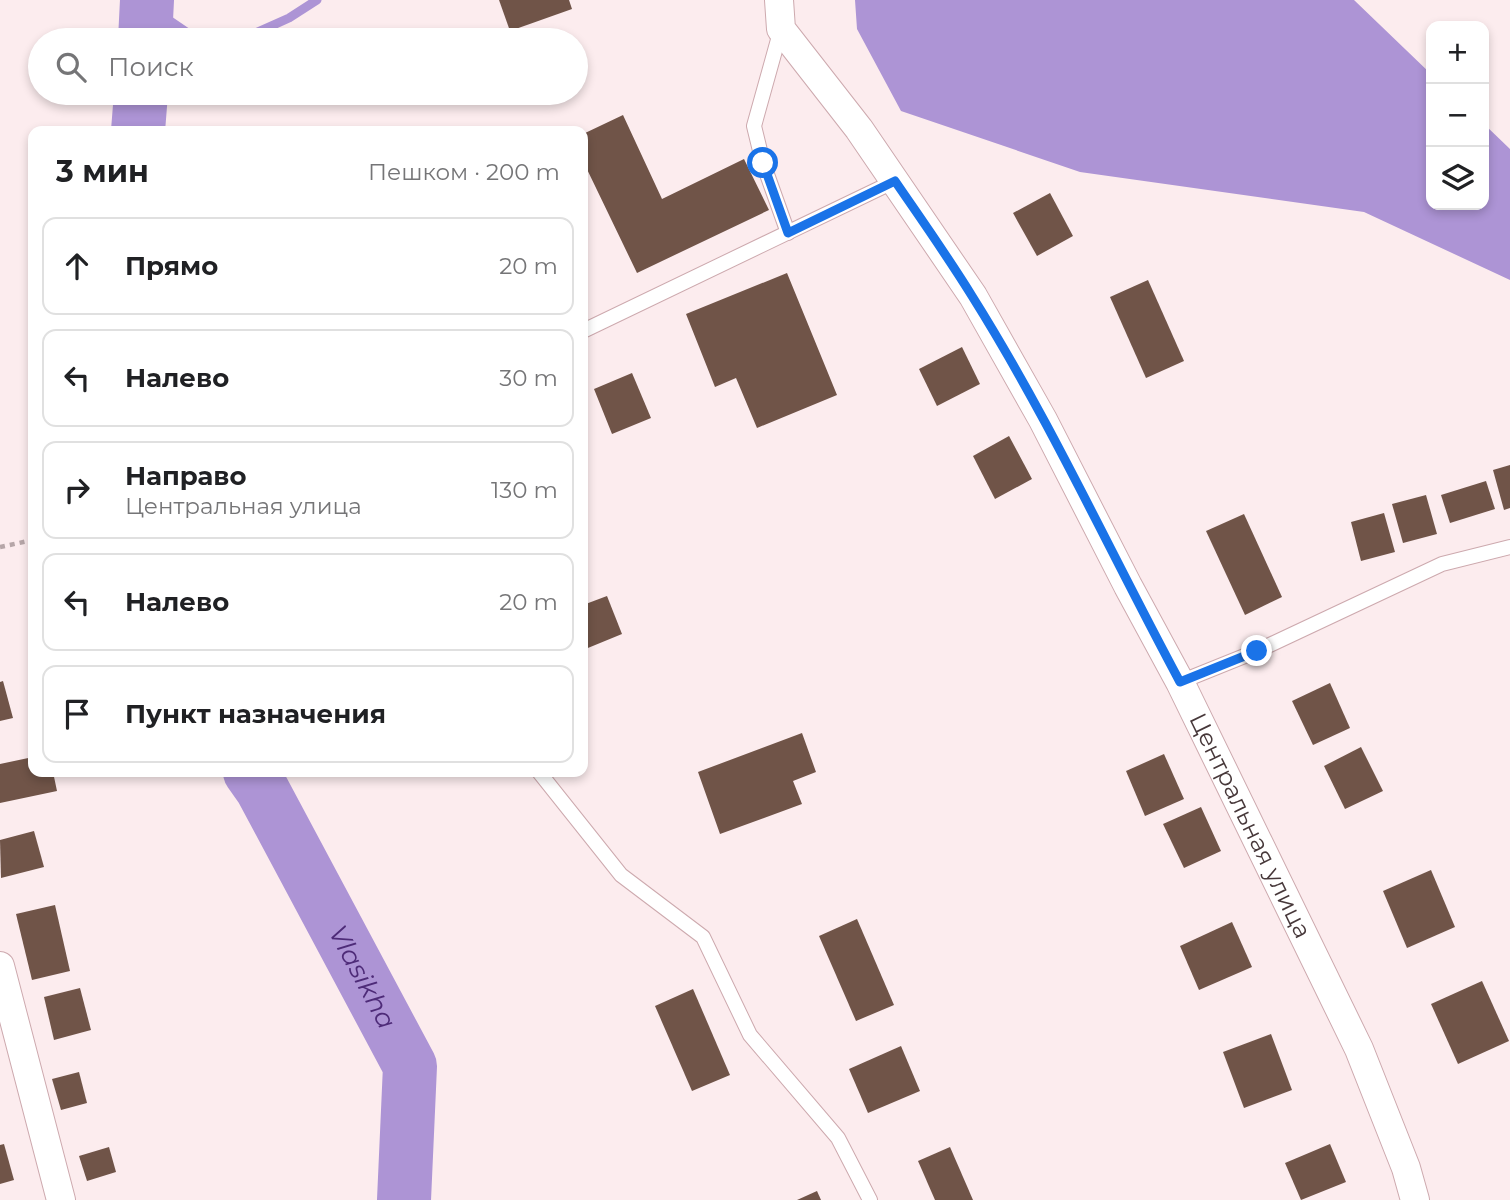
<!DOCTYPE html>
<html lang="ru">
<meta charset="utf-8">
<style>
:root{--surface:#fff;--page:#f6f6f6;--text:#202124;--muted:#757577;--line:#e0e0e0}
body{margin:0;font-family:Montserrat,sans-serif;background:var(--page);color:var(--text)}
.controls{position:absolute;right:21px;top:21px;display:grid;overflow:hidden;border-radius:14px;box-shadow:0 4px 10px #0003}
.controls button{width:63px;height:63px;display:grid;place-items:center;padding:0;border:0;border-bottom:2px solid var(--line);background:var(--surface);color:var(--text);font:35px sans-serif}
.stop{position:absolute;width:21px;height:21px;margin:-16px;border:5px solid #1a73e8;border-radius:50%;background:#fff}
.stop.end{background:#1a73e8;border-color:#fff;box-shadow:0 2px 7px #0008}
.list{margin:0;padding:0;list-style:none}
h2{display:flex;justify-content:space-between;align-items:center;height:91px;margin:0;padding:0 28px;font-size:30px}
h2 small{font-size:23px;font-weight:400;color:var(--muted)}
.list li{display:grid;grid-template-columns:46px 1fr auto;gap:21px;align-items:center;box-sizing:border-box;height:98px;margin:0 14px 14px;padding:0 14px;border:2px solid var(--line);border-radius:14px}
.list b{display:block;font-size:26px;white-space:nowrap}
.list p{margin:0;font-size:23px;white-space:nowrap;color:var(--muted)}
.list em{font-size:23px;font-style:normal;color:var(--muted)}
.icon{flex:none;width:38px;height:38px;fill:none;stroke:currentColor;stroke-width:2;stroke-linecap:round;stroke-linejoin:round}
.map{position:relative;flex:none;width:1510px;height:1200px;overflow:hidden}
.search{position:absolute;background:var(--surface);box-shadow:0 4px 10px #0003;left:28px;top:28px;width:560px;height:77px;display:flex;align-items:center;gap:18px;box-sizing:border-box;padding:0 24px;border-radius:38px;color:var(--muted);font-size:26px}
.panel{position:absolute;background:var(--surface);box-shadow:0 4px 10px #0003;left:28px;top:126px;width:560px;height:651px;border-radius:14px}
.map>svg:first-child{display:block}
.water{fill:#ad94d5}
.lines{fill:none;stroke-linecap:round;stroke-linejoin:round}
.stream{stroke:#ad94d5;stroke-width:9}
.river{stroke:#ad94d5;stroke-width:54}
.building{fill:#705448}
.service-casing{stroke:#cda9ae;stroke-width:16}
.minor-casing{stroke:#cda9ae;stroke-width:30}
.path{stroke:#b6a6a8;stroke-width:4.5;stroke-dasharray:5 5;stroke-linecap:butt}
.service{stroke:#fff;stroke-width:14}
.minor{stroke:#fff;stroke-width:28}
.route{stroke:#1a73e8;stroke-width:9}
.labels{text-anchor:middle;stroke-width:7;stroke-linejoin:round;paint-order:stroke}
.street-label{font-size:24px;fill:#47383a;stroke:#fff}
.water-label{font-size:26px;font-style:italic;fill:#4e2b78;stroke:#fff}
</style>
<div class="map">
<svg width="1510" height="1200" viewBox="0 0 1510 1200">
<rect width="100%" height="100%" fill="#fcecee"/>
<polygon class="water" points="855,0 1354,0 1431,74 1431,205 1484,205 1484,124 1510,149 1510,280 1364,212 1080,172 901,111 857,29"/>
<g class="lines">
<g class="stream">
<polyline points="148,6 198,40"/>
<polyline points="240,40 289,18 317,0"/>
</g>
<g class="river">
<polyline points="145,40 147,0"/>
<polyline points="138,131 141,93"/>
<path id="s1" d="M250,772L262,789L410,1066L404,1200"/>
</g>
</g>
<g class="building">
<polygon points="499,0 569,0 572,9 510,31"/>
<polygon points="623,115 662,199 744,159 769,210 637,273 583,161 583,134"/>
<polygon points="1050,193 1073,236 1037,256 1013,213"/>
<polygon points="787,273 837,395 757,428 736,378 715,387 686,314"/>
<polygon points="1148,280 1184,361 1146,378 1110,297"/>
<polygon points="962,347 980,384 937,406 919,369"/>
<polygon points="632,373 651,418 612,434 594,389"/>
<polygon points="1009,436 1032,479 995,499 973,456"/>
<polygon points="1510,465 1510,508 1504,510 1493,470"/>
<polygon points="1486,481 1495,509 1450,523 1441,495"/>
<polygon points="1426,495 1437,534 1403,543 1392,504"/>
<polygon points="1384,513 1395,552 1361,561 1351,522"/>
<polygon points="1244,514 1282,597 1245,615 1206,531"/>
<polygon points="607,596 622,634 583,650 583,605"/>
<polygon points="3,681 13,718 0,721 0,682"/>
<polygon points="1330,683 1350,728 1313,745 1292,701"/>
<polygon points="802,733 816,772 793,781 802,804 720,834 698,772"/>
<polygon points="1361,747 1383,791 1345,809 1324,766"/>
<polygon points="1164,754 1184,799 1145,816 1126,771"/>
<polygon points="33,757 33,772 53,772 57,791 0,803 0,764"/>
<polygon points="1201,807 1221,851 1184,868 1163,824"/>
<polygon points="34,831 44,867 1,878 0,840"/>
<polygon points="1431,870 1455,927 1407,948 1383,891"/>
<polygon points="55,905 70,971 32,980 16,914"/>
<polygon points="857,919 894,1005 856,1021 819,936"/>
<polygon points="1232,922 1252,967 1199,990 1180,946"/>
<polygon points="1482,981 1509,1041 1458,1064 1431,1004"/>
<polygon points="80,988 91,1030 54,1040 44,997"/>
<polygon points="693,989 730,1075 692,1091 655,1006"/>
<polygon points="1271,1034 1292,1090 1244,1108 1223,1052"/>
<polygon points="901,1046 920,1091 868,1113 849,1069"/>
<polygon points="79,1072 87,1103 61,1110 52,1079"/>
<polygon points="4,1144 14,1180 0,1184 0,1145"/>
<polygon points="1330,1144 1346,1182 1301,1200 1285,1163"/>
<polygon points="109,1147 116,1172 87,1181 79,1156"/>
<polygon points="950,1147 973,1200 935,1200 918,1161"/>
<polygon points="817,1191 821,1200 797,1200"/>
</g>
<g class="lines">
<g class="service-casing">
<g id="service">
<polyline points="781,29 754,126 763,163 788,233"/>
<polyline points="583,331 895,181"/>
<polyline points="1180,682 1257,651 1442,564 1510,547"/>
<polyline points="539,772 621,875 703,937 750,1035 838,1138 870,1200"/>
</g>
</g>
<g class="minor-casing">
<g id="minor">
<path id="s2" d="M779,0L781,29L859,129L973,296L1043,420L1128,586L1180,682L1359,1049L1406,1168L1415,1200"/>
<polyline points="0,966 61,1200"/>
</g>
</g>
<polyline class="path" points="0,547 33,540"/>
<use href="#service" class="service"/>
<use href="#minor" class="minor"/>
</g>
<g class="lines">
<path class="route" d="M763,163L788,233L895,181C921,219 948,257 972,296C1050,420 1111,554 1180,682L1257,651"/>
</g>
<g class="labels">
<g class="street-label">
<text dy="8" stroke="none"><textPath href="#s2" startOffset="956">Центральная улица</textPath></text>
</g>
<g class="water-label">
<text dy="9" stroke="none"><textPath href="#s1" startOffset="234">Vlasikha</textPath></text>
</g>
</g>
</svg>
<div class="controls">
<button>+</button>
<button>−</button>
<button><svg class="icon" aria-label="layers" viewBox="0 0 24 24"><path d="M12 4l9 5-9 5-9-5zM3 14l9 5 9-5"/></svg></button>
</div>
<div class="stop" style="left:763px;top:163px"></div>
<div class="stop end" style="left:1257px;top:651px"></div>
<div class="search"><svg class="icon" aria-label="search" viewBox="0 0 24 24"><circle cx="10" cy="10" r="6"/><path d="M15 15l6 6"/></svg>Поиск</div>
<section class="panel">
<h2>3 мин<small>Пешком · 200 m</small></h2>
<ul class="list">
<li><svg class="icon" aria-label="ahead" viewBox="0 0 24 24"><path d="M12 20V5M6 11l6-6 6 6"/></svg><div><b>Прямо</b></div><em>20 m</em></li>
<li><svg class="icon" aria-label="left" viewBox="0 0 24 24"><path d="M17 20v-9H6M10 6l-5 5 5 5"/></svg><div><b>Налево</b></div><em>30 m</em></li>
<li><svg class="icon" aria-label="right" viewBox="0 0 24 24"><path d="M7 20v-9h11M14 6l5 5-5 5"/></svg><div><b>Направо</b><p>Центральная улица</p></div><em>130 m</em></li>
<li><svg class="icon" aria-label="left" viewBox="0 0 24 24"><path d="M17 20v-9H6M10 6l-5 5 5 5"/></svg><div><b>Налево</b></div><em>20 m</em></li>
<li><svg class="icon" aria-label="arrive" viewBox="0 0 24 24"><path d="M6 21V4h12l-3 4 3 4H6"/></svg><div><b>Пункт назначения</b></div></li>
</ul>
</section>
</div>
